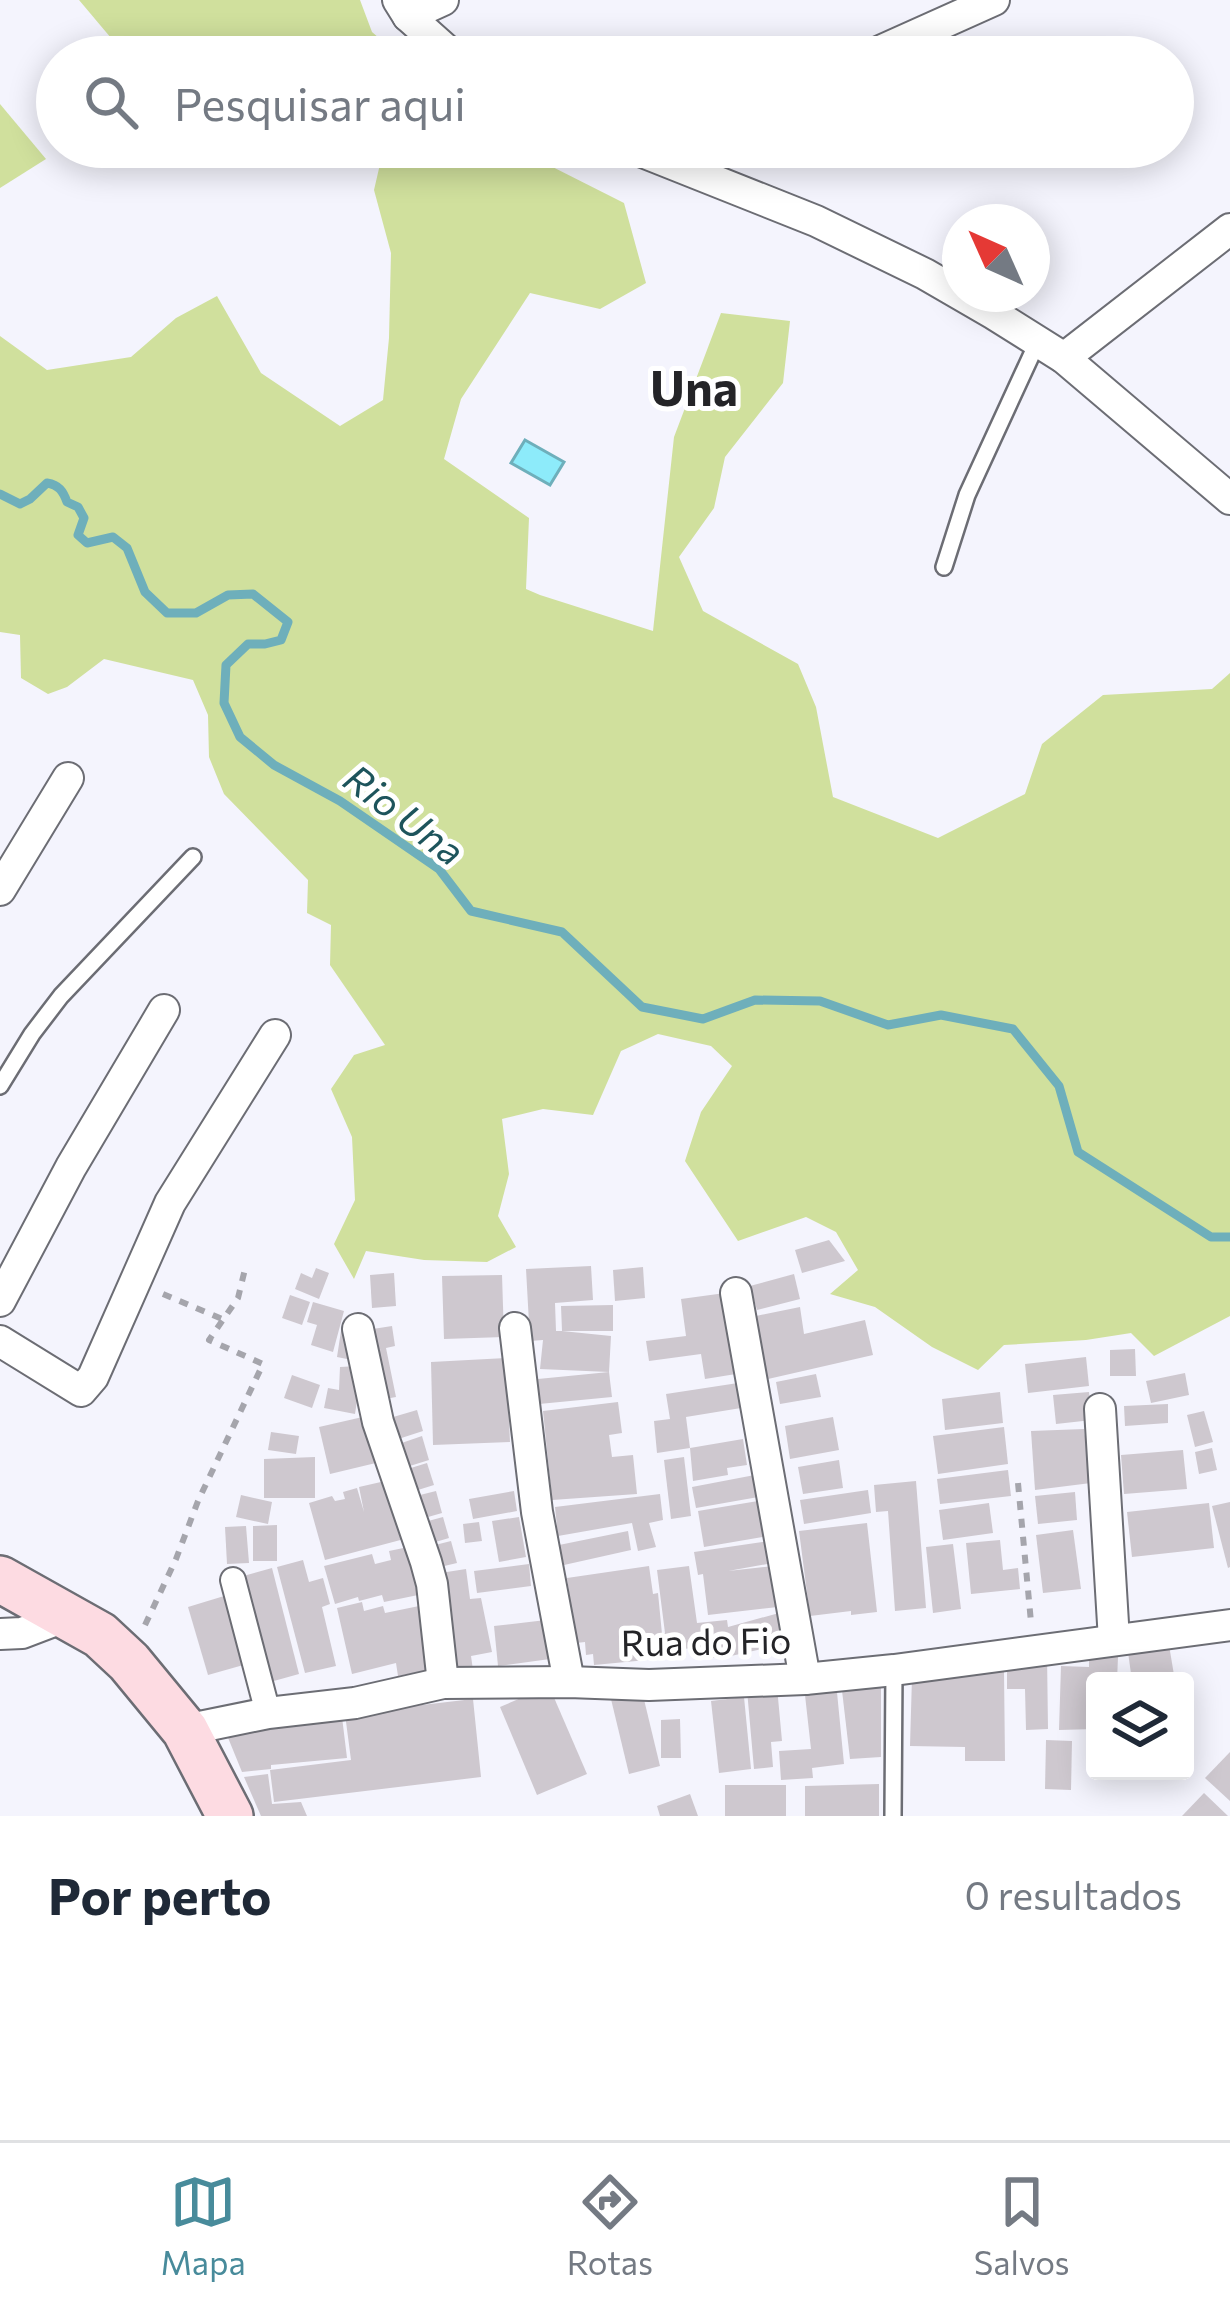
<!DOCTYPE html>
<html lang="pt">
<style>
:root{--surface:#fff;--page:#f2f2f3;--text:#1f2937;--muted:#747a83;--line:#e0e1e3;--accent:#488b9b}
body{margin:0;font-family:Commissioner,sans-serif;background:var(--page);color:var(--text)}
.controls{position:absolute;right:36px;bottom:36px;display:grid;overflow:hidden;border-radius:12px;box-shadow:0 6px 30px #0003}
.controls button{width:108px;height:108px;display:grid;place-items:center;padding:0;border:0;border-bottom:3px solid var(--line);background:var(--surface);color:var(--text);font:60px sans-serif}
.compass{position:absolute;left:942px;top:204px;width:108px;height:108px;border-radius:50%;background:var(--surface);box-shadow:0 6px 30px #0003;rotate:315deg}
.list{margin:0;padding:0;list-style:none}
h2{display:flex;justify-content:space-between;align-items:center;height:156px;margin:0;padding:0 48px;font-size:51px}
h2 small{font-size:39px;font-weight:400;color:var(--muted)}
.icon{flex:none;width:66px;height:66px;fill:none;stroke:currentColor;stroke-width:2;stroke-linecap:round;stroke-linejoin:round}
.map{position:relative;flex:none;width:1230px;height:1816px;overflow:hidden}
.search{position:absolute;background:var(--surface);box-shadow:0 6px 30px #0003;left:36px;right:36px;top:36px;height:132px;display:flex;align-items:center;gap:30px;box-sizing:border-box;padding:0 42px;border-radius:66px;color:var(--muted);font-size:45px}
.sheet{height:324px;background:var(--surface)}
nav{display:flex;justify-content:space-around;align-items:center;box-sizing:border-box;height:168px;border-top:3px solid var(--line);background:var(--surface);font-size:33px;color:var(--muted)}
nav a{display:grid;justify-items:center;gap:6px}
nav .on{color:var(--accent)}
.map>svg:first-child{display:block}
.green{fill:#d0e09d}
.water{fill:#8debfa;stroke:#6eafbb;stroke-width:3}
.lines{fill:none;stroke-linecap:round;stroke-linejoin:round}
.stream{stroke:#6eafbb;stroke-width:9}
.building{fill:#cec8cf}
.service-casing{stroke:#6c6d74;stroke-width:20}
.pedestrian-casing{stroke:#6c6d74;stroke-width:28}
.minor-casing{stroke:#6c6d74;stroke-width:34}
.secondary-casing{stroke:#6c6d74;stroke-width:50}
.path{stroke:#a5a5ac;stroke-width:6;stroke-dasharray:9 9;stroke-linecap:butt}
.service{stroke:#fff;stroke-width:15}
.pedestrian{stroke:#fff;stroke-width:24}
.minor{stroke:#fff;stroke-width:30}
.secondary{stroke:#fddbe2;stroke-width:45}
.labels{text-anchor:middle;stroke-width:10;stroke-linejoin:round;paint-order:stroke}
.street-label{font-size:36px;fill:#242427;stroke:#fff}
.water-label{font-size:39px;font-style:italic;fill:#1d545c;stroke:#fff}
.district-label{font-size:48px;font-weight:bold;fill:#242427;stroke:#fff}
</style>
<div class="map">
<svg width="1230" height="1816" viewBox="0 0 1230 1816">
<rect width="100%" height="100%" fill="#f4f4fd"/>
<g class="green">
<polygon points="79,0 360,0 372,32 401,57 127,57"/>
<polygon points="0,104 46,159 0,188"/>
<polygon points="384,147 513,147 624,203 646,283 600,309 530,293 461,399 444,459 529,518 526,589 540,595 653,631 674,437 721,313 790,321 783,383 725,457 714,508 679,557 703,611 798,664 816,707 833,797 938,838 1025,794 1042,744 1103,695 1212,689 1230,673 1230,1316 1154,1356 1131,1333 1086,1340 1004,1345 978,1370 932,1347 875,1307 830,1294 858,1270 836,1232 806,1217 738,1241 685,1161 701,1112 732,1066 711,1046 658,1034 621,1051 593,1115 543,1109 502,1119 509,1174 498,1216 516,1247 487,1262 424,1260 366,1251 354,1279 334,1244 355,1200 352,1137 331,1089 354,1055 385,1045 330,965 331,925 307,913 308,880 224,794 209,757 208,715 193,680 104,659 67,687 48,694 21,678 20,635 0,632 0,336 47,370 131,357 176,318 217,296 261,373 340,426 383,400 389,338 391,253 374,190"/>
</g>
<polygon class="water" points="525,440 564,462 550,485 511,463"/>
<g class="lines">
<path class="stream" d="M0,494L20,504L30,499L47,483C59,485 63,491 67,502L78,507L84,518L78,535L87,543L113,537L127,548L145,592L167,613H196L228,595L253,594L288,622L281,640L265,644H248L226,665L224,703L240,737L274,765L340,801L439,869L471,911L562,932L642,1007L703,1019L755,1000L820,1001L888,1025L941,1015L1013,1029L1059,1086L1078,1152L1211,1237H1230"/>
</g>
<g class="building">
<polygon points="829,1240 845,1261 802,1273 795,1250"/>
<polygon points="591,1266 593,1300 555,1303 556,1331 562,1331 561,1306 613,1305 613,1331 562,1331 611,1336 609,1372 540,1369 543,1340 530,1341 526,1269"/>
<polygon points="643,1267 645,1298 615,1301 613,1270"/>
<polygon points="316,1268 329,1273 319,1299 295,1289 301,1273 312,1278"/>
<polygon points="394,1273 396,1306 372,1308 370,1275"/>
<polygon points="794,1274 800,1299 757,1310 750,1286"/>
<polygon points="502,1275 504,1337 444,1339 442,1276"/>
<polygon points="725,1293 736,1374 705,1379 701,1354 649,1361 646,1341 686,1336 681,1299"/>
<polygon points="290,1295 310,1302 302,1325 282,1318"/>
<polygon points="313,1302 344,1311 333,1352 311,1345 317,1325 307,1322"/>
<polygon points="800,1307 804,1334 865,1320 873,1355 768,1379 756,1316"/>
<polygon points="392,1326 395,1346 386,1348 396,1397 374,1401 365,1353 381,1349 363,1351 360,1331"/>
<polygon points="341,1331 352,1334 357,1361 337,1357"/>
<polygon points="1135,1349 1136,1376 1110,1376 1110,1350"/>
<polygon points="1086,1357 1089,1386 1028,1393 1025,1364"/>
<polygon points="506,1358 510,1442 433,1445 431,1362"/>
<polygon points="358,1366 358,1394 355,1414 324,1408 328,1388 339,1390 340,1367"/>
<polygon points="609,1372 612,1397 539,1404 538,1379"/>
<polygon points="1185,1373 1189,1395 1151,1403 1146,1381"/>
<polygon points="816,1374 821,1397 780,1404 776,1382"/>
<polygon points="292,1375 320,1385 312,1408 284,1398"/>
<polygon points="738,1383 741,1408 686,1417 690,1448 657,1453 654,1421 670,1419 666,1394"/>
<polygon points="1000,1392 1003,1423 945,1430 942,1399"/>
<polygon points="1089,1392 1092,1420 1056,1424 1053,1395"/>
<polygon points="618,1402 622,1433 609,1435 612,1457 633,1455 637,1494 552,1500 543,1411"/>
<polygon points="1168,1404 1168,1423 1125,1426 1124,1406"/>
<polygon points="417,1410 423,1431 389,1442 383,1420"/>
<polygon points="1204,1411 1213,1442 1195,1447 1187,1415"/>
<polygon points="367,1416 380,1462 330,1474 319,1427"/>
<polygon points="833,1417 839,1450 790,1459 785,1426"/>
<polygon points="1004,1427 1008,1464 938,1474 933,1436"/>
<polygon points="1084,1429 1091,1483 1035,1490 1031,1431"/>
<polygon points="271,1432 299,1436 296,1454 268,1450"/>
<polygon points="422,1436 429,1460 397,1470 390,1447"/>
<polygon points="743,1439 747,1465 727,1468 728,1475 693,1481 690,1448"/>
<polygon points="1212,1448 1217,1470 1199,1474 1195,1452"/>
<polygon points="1183,1450 1187,1489 1124,1494 1121,1455"/>
<polygon points="315,1457 315,1498 264,1498 264,1459"/>
<polygon points="684,1457 691,1516 671,1519 664,1460"/>
<polygon points="839,1460 843,1488 803,1494 798,1467"/>
<polygon points="427,1463 434,1485 405,1494 398,1472"/>
<polygon points="1008,1470 1011,1496 940,1504 937,1479"/>
<polygon points="760,1474 764,1496 696,1508 692,1487"/>
<polygon points="394,1479 408,1538 325,1560 309,1503 332,1496 335,1501 345,1499 343,1492 357,1488 364,1512 359,1487"/>
<polygon points="916,1481 926,1608 895,1611 888,1511 876,1512 874,1485"/>
<polygon points="868,1490 871,1513 804,1524 800,1500"/>
<polygon points="436,1491 442,1513 414,1521 408,1498"/>
<polygon points="514,1491 517,1511 473,1519 469,1499"/>
<polygon points="1075,1492 1077,1520 1038,1524 1035,1496"/>
<polygon points="660,1494 663,1520 649,1523 656,1547 638,1551 632,1523 558,1536 555,1507"/>
<polygon points="241,1495 272,1502 268,1524 236,1517"/>
<polygon points="764,1500 769,1536 704,1547 698,1511"/>
<polygon points="1230,1502 1230,1567 1228,1568 1212,1506"/>
<polygon points="989,1503 993,1533 943,1540 939,1510"/>
<polygon points="1209,1503 1214,1548 1132,1557 1127,1512"/>
<polygon points="443,1517 449,1538 422,1546 417,1524"/>
<polygon points="519,1517 526,1557 499,1562 492,1521"/>
<polygon points="479,1522 482,1541 465,1543 463,1524"/>
<polygon points="867,1523 877,1612 851,1615 851,1611 810,1616 799,1531"/>
<polygon points="277,1525 277,1561 253,1561 253,1526"/>
<polygon points="246,1526 249,1563 227,1564 225,1527"/>
<polygon points="1073,1530 1081,1589 1043,1593 1036,1535"/>
<polygon points="628,1531 631,1550 564,1565 559,1545"/>
<polygon points="1000,1540 1003,1570 1018,1568 1020,1589 971,1594 966,1543"/>
<polygon points="451,1541 457,1563 440,1567 435,1545"/>
<polygon points="769,1541 773,1563 728,1571 774,1566 778,1607 708,1615 703,1574 698,1575 694,1552"/>
<polygon points="953,1544 961,1609 933,1613 926,1547"/>
<polygon points="413,1546 423,1594 384,1602 382,1595 359,1601 358,1597 335,1604 324,1566 372,1554 375,1564 391,1560 389,1551"/>
<polygon points="303,1560 309,1582 323,1578 330,1604 322,1607 336,1666 305,1673 277,1567"/>
<polygon points="529,1564 531,1586 477,1593 474,1571"/>
<polygon points="649,1566 653,1594 658,1593 662,1634 665,1633 657,1570 689,1566 697,1623 727,1620 728,1627 779,1613 783,1644 731,1656 701,1659 700,1647 667,1651 668,1658 594,1665 593,1654 586,1655 585,1642 576,1643 567,1578"/>
<polygon points="272,1568 299,1674 263,1684 236,1578"/>
<polygon points="466,1569 470,1599 481,1598 492,1652 471,1656 473,1670 446,1675 434,1574"/>
<polygon points="234,1593 254,1662 208,1675 188,1607"/>
<polygon points="362,1602 364,1611 383,1606 385,1613 424,1605 437,1668 398,1676 396,1663 352,1674 337,1608"/>
<polygon points="546,1620 550,1659 498,1666 494,1626"/>
<polygon points="1169,1645 1175,1681 1132,1681 1128,1652"/>
<polygon points="1047,1654 1048,1729 1026,1730 1025,1689 1007,1689 1007,1665"/>
<polygon points="1089,1655 1118,1657 1117,1681 1095,1681 1095,1729 1059,1730 1061,1666 1089,1667"/>
<polygon points="964,1671 1004,1671 1005,1761 965,1761 965,1747 910,1746 912,1677 964,1676"/>
<polygon points="881,1676 881,1757 850,1759 841,1682"/>
<polygon points="836,1682 844,1764 812,1768 813,1778 781,1780 779,1751 811,1749 804,1686"/>
<polygon points="549,1686 587,1774 537,1795 500,1707"/>
<polygon points="641,1687 660,1766 629,1774 610,1695"/>
<polygon points="777,1687 782,1741 771,1742 773,1767 754,1769 747,1690"/>
<polygon points="744,1697 751,1769 719,1773 711,1701"/>
<polygon points="473,1699 481,1777 274,1802 270,1770 351,1760 345,1714"/>
<polygon points="342,1717 347,1758 271,1765 271,1769 242,1772 222,1723"/>
<polygon points="680,1719 681,1758 661,1758 661,1720"/>
<polygon points="1046,1740 1072,1741 1071,1790 1045,1789"/>
<polygon points="1230,1752 1230,1801 1205,1778"/>
<polygon points="268,1774 272,1804 301,1802 307,1816 261,1816 244,1777"/>
<polygon points="879,1784 879,1816 805,1816 805,1786"/>
<rect x="725" y="1785" width="61" height="31"/>
<polygon points="1204,1793 1228,1816 1182,1816"/>
<polygon points="690,1794 698,1816 660,1816 657,1806"/>
</g>
<g class="lines">
<g class="service-casing">
<g id="service">
<polyline points="944,567 967,495 1037,343"/>
<polyline points="0,1086 32,1034 61,996 193,857"/>
<polyline points="893,1816 894,1670"/>
</g>
</g>
<g class="pedestrian-casing">
<polyline id="pedestrian" points="233,1580 268,1713"/>
</g>
<g class="minor-casing">
<g id="minor">
<polyline points="398,0 408,16 454,57"/>
<polyline points="408,16 443,0"/>
<polyline points="867,57 994,0"/>
<polyline points="630,147 816,221 925,274 994,314 1064,358 1230,499"/>
<polyline points="1064,358 1230,229"/>
<polyline points="0,890 68,778"/>
<polyline points="736,1293 805,1679"/>
<polyline points="0,1301 71,1167 164,1010"/>
<polyline points="515,1328 537,1512 569,1682"/>
<polyline points="358,1329 378,1422 426,1562 432,1584 443,1683"/>
<polyline points="0,1341 81,1391 93,1377 170,1203 275,1035"/>
<polyline points="1100,1409 1114,1640"/>
<polyline points="0,1634 22,1633 64,1617"/>
<polyline points="185,1730 268,1713 355,1703 443,1683 569,1682 649,1685 805,1679 894,1670 1230,1625"/>
</g>
</g>
<g class="secondary-casing">
<polyline id="secondary" points="0,1579 100,1635 129,1662 185,1730 230,1816"/>
</g>
<g class="path">
<polyline points="163,1294 222,1319"/>
<polyline points="1018,1483 1031,1622"/>
<polyline points="145,1625 176,1559 198,1501 263,1364 209,1340 238,1298 245,1269"/>
</g>
<use href="#service" class="service"/>
<use href="#pedestrian" class="pedestrian"/>
<use href="#minor" class="minor"/>
<use href="#secondary" class="secondary"/>
</g>
<g class="labels">
<g class="street-label">
<text transform="translate(706 1642) rotate(-1)" y="13">Rua do Fio</text>
</g>
<g class="water-label">
<text transform="translate(404 815) rotate(37)" y="14">Rio Una</text>
</g>
<g class="district-label">
<text x="694" y="406">Una</text>
</g>
</g>
</svg>
<div class="controls">
<button><svg class="icon" aria-label="layers" viewBox="0 0 24 24"><path d="M12 4l9 5-9 5-9-5zM3 14l9 5 9-5"/></svg></button>
</div>
<svg class="compass" viewBox="-18 -18 36 36"><path d="M0-13l5 13h-10z" fill="#e53935"/><path d="M0 13l5-13h-10z" fill="#747a83"/></svg>
<div class="search"><svg class="icon" aria-label="search" viewBox="0 0 24 24"><circle cx="10" cy="10" r="6"/><path d="M15 15l6 6"/></svg>Pesquisar aqui</div>
</div>
<section class="sheet">
<h2>Por perto<small>0 resultados</small></h2>
<ul class="list">
</ul>
</section>
<nav>
<a class="on"><svg class="icon" aria-label="map" viewBox="0 0 24 24"><path d="M3 6l6-2 6 2 6-2v14l-6 2-6-2-6 2zM9 4v14M15 6v14"/></svg>Mapa</a>
<a><svg class="icon" aria-label="directions" viewBox="0 0 24 24"><path d="M12 3l9 9-9 9-9-9zM9 14v-3h6M13 9l2 2-2 2"/></svg>Rotas</a>
<a><svg class="icon" aria-label="saved" viewBox="0 0 24 24"><path d="M7 4h10v16l-5-4-5 4z"/></svg>Salvos</a>
</nav>
